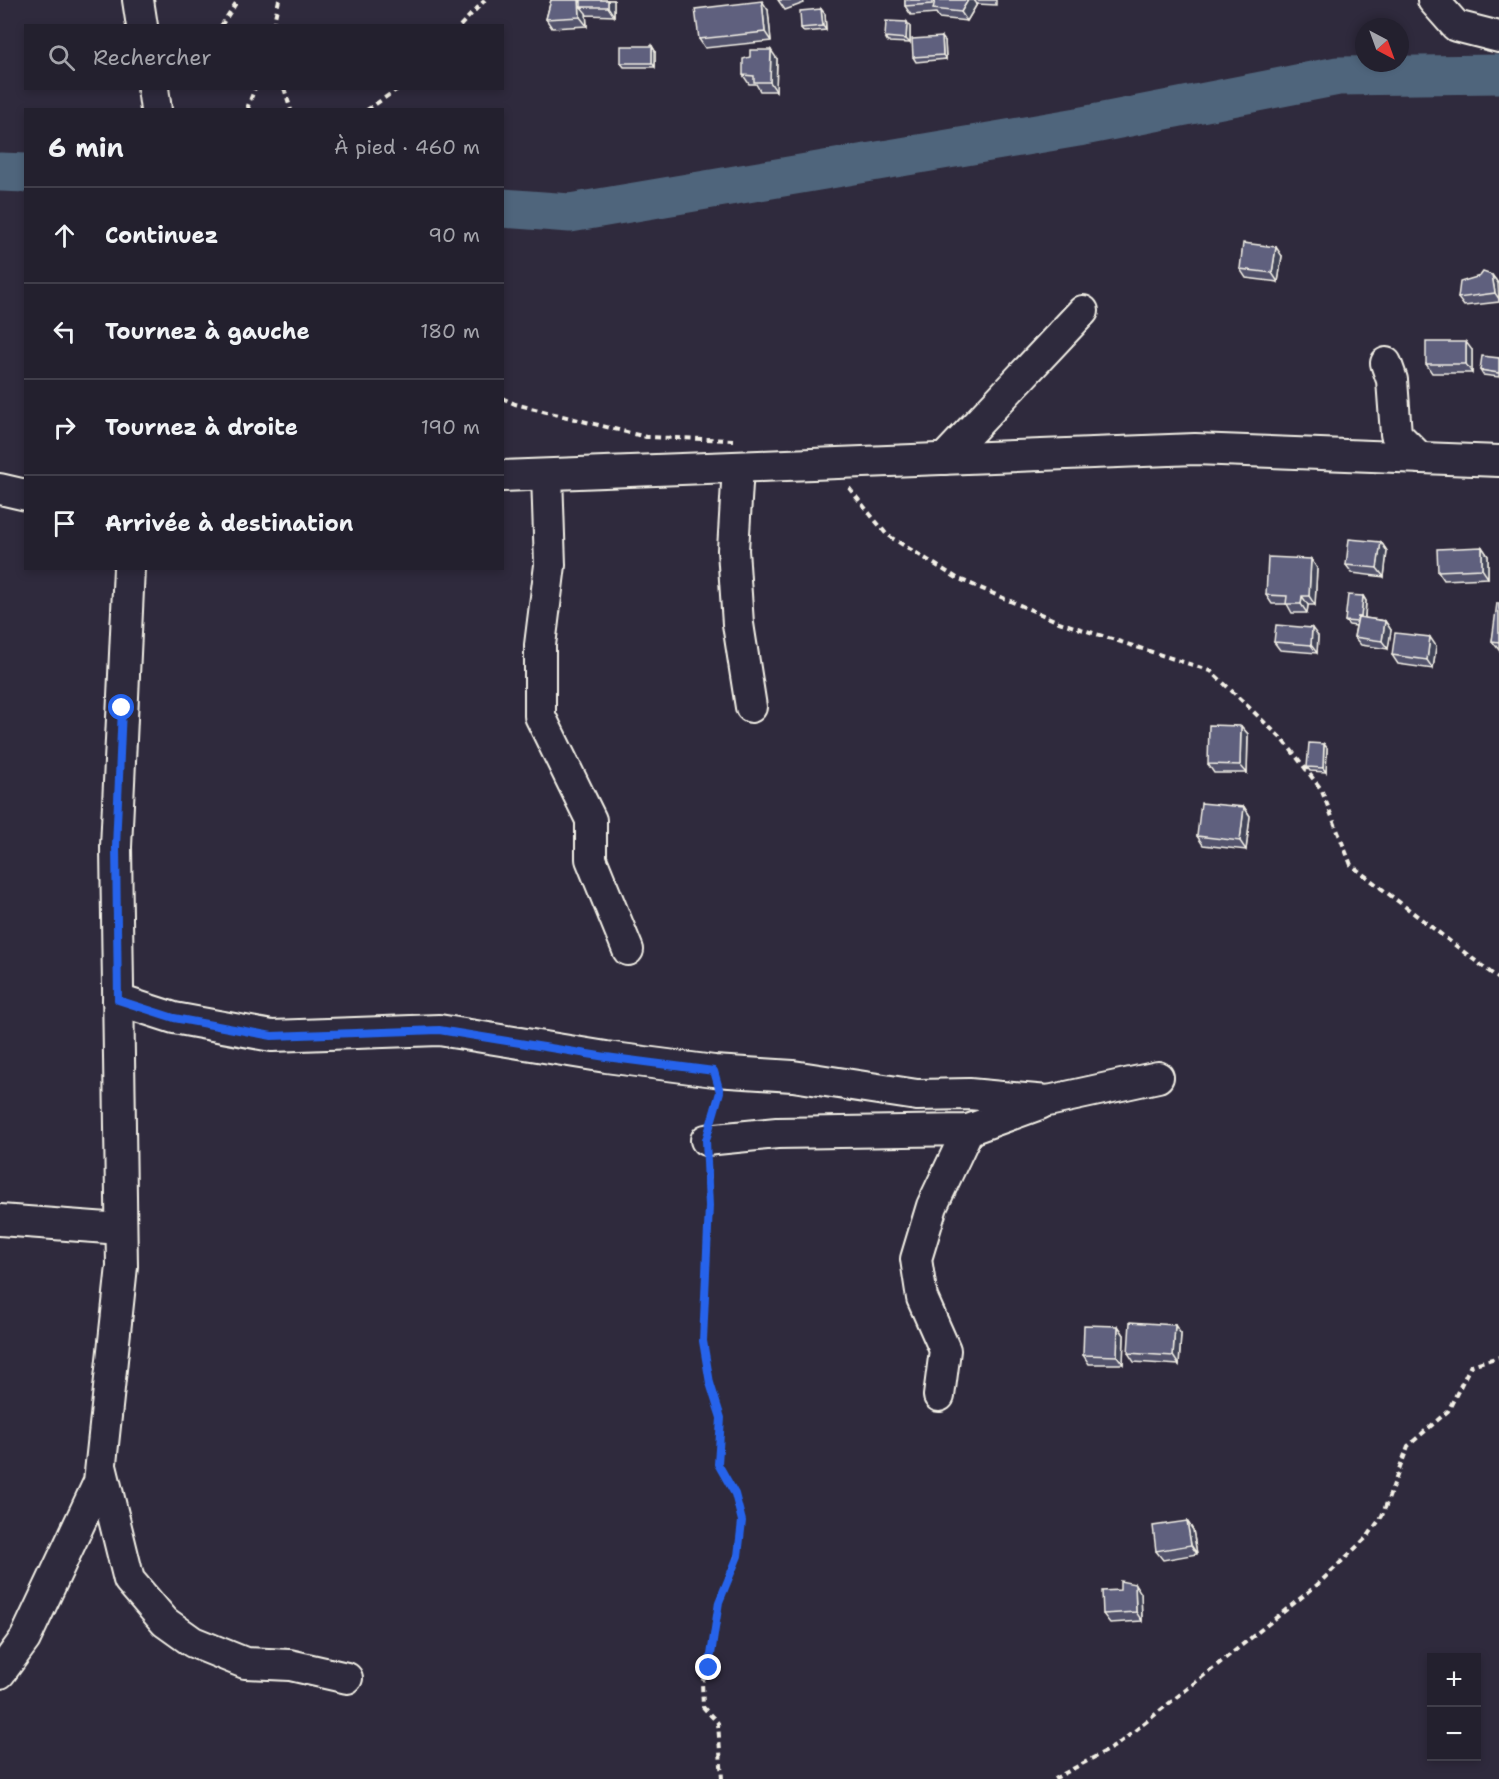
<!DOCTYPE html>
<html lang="fr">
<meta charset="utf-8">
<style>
:root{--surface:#23202e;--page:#2b2836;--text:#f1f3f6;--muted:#a3a3aa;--line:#403e4a}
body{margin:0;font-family:"Shantell Sans",sans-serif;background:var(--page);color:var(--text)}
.controls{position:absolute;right:18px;bottom:18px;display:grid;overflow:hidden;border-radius:0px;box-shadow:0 3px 9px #0003}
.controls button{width:54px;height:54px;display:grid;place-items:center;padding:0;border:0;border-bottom:2px solid var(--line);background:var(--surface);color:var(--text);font:30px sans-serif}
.compass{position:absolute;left:1355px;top:18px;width:54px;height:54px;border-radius:50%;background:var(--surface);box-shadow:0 3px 9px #0003;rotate:139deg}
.stop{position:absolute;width:18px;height:18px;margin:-14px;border:4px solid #2563eb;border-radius:50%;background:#fff}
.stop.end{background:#2563eb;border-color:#fff;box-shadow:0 2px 6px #0008}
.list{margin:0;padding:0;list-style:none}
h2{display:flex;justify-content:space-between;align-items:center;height:78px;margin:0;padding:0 24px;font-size:26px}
h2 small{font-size:20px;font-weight:400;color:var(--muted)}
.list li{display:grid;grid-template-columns:39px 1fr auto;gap:18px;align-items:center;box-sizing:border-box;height:96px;padding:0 24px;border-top:2px solid var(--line)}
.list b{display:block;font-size:22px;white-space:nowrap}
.list em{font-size:20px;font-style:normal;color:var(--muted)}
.icon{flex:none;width:33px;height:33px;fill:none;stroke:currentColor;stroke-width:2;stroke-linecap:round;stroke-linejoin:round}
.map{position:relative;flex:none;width:1499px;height:1779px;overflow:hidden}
.search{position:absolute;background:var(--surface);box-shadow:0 3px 9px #0003;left:24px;top:24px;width:480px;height:66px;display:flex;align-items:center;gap:15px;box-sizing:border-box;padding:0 21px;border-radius:0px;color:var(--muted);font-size:22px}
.panel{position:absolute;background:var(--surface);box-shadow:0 3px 9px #0003;left:24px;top:108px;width:480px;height:462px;border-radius:0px}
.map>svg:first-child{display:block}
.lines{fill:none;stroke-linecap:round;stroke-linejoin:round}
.river{stroke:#50657b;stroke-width:39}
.minor-casing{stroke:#f4f1e8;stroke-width:34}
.path{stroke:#f4f1e8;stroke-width:4;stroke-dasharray:6 4.5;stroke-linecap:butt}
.minor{stroke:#2f2a3d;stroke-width:30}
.wall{fill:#52536c;stroke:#f4f1e8;stroke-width:1.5}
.shaded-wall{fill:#424458;stroke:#f4f1e8;stroke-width:1.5}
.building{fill:#5f617e;stroke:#f4f1e8;stroke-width:1.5}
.route{stroke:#2563eb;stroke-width:8}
</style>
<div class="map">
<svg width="1499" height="1779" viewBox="0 0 1499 1779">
<rect width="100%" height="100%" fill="#2f2a3d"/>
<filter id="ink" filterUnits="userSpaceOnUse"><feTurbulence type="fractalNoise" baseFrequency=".0167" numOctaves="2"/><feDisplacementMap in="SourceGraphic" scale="12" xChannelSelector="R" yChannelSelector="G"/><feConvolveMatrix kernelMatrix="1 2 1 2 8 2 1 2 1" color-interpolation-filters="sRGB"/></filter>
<g filter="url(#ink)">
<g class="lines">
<g class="river">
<polyline points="0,172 26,173"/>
<polyline points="502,208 570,213 1078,127 1338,76 1499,74"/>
</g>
<g class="minor-casing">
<g id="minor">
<polyline points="138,0 142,26"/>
<polyline points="1433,0 1456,26 1499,37"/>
<polyline points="153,88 156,110"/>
<polyline points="1386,363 1392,380 1396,434 1420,458"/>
<polyline points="944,459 1083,311"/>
<polyline points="738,467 733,550 738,624 751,707"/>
<polyline points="547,475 550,565 540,645 540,716 591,820 591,859 628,950"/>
<polyline points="502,476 1195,449 1499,461"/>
<polyline points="0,489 26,495"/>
<polyline points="118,1000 174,1018 272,1036 439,1030 606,1057 714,1071 793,1076 917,1095 969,1094 1048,1101 1158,1077"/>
<polyline points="706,1140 777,1133 968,1130 1040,1104"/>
<polyline points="0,1220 121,1229"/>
<polyline points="939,1396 945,1350 922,1298 916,1259 932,1206 968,1130"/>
<polyline points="101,1466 129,1580 165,1622 193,1642 245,1663 290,1665 347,1678"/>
<polyline points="0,1673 25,1639 99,1482 122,1266 116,847 129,568"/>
</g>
</g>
<g class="path">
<polyline points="221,26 238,0"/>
<polyline points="273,26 279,0"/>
<polyline points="460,26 485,0"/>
<polyline points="284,88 291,110"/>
<polyline points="249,110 248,106 255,88"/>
<polyline points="367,110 399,88"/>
<polyline points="502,398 515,404 646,437 733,440"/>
<polyline points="849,488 887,535 957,578 1059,622 1211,671 1285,742 1321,789 1351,865 1499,979"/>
<polyline points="713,1116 718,1097"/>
<polyline points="707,1164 709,1206 703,1341 710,1383 721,1418 718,1464 735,1494 742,1521 738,1556 719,1602 709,1668 702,1682 703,1707 718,1723 722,1779"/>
<polyline points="1054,1779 1117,1745 1317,1585 1368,1536 1382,1516 1408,1446 1448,1411 1471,1365 1499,1357"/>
</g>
<use href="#minor" class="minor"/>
</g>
<g class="wall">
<polygon points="551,0 580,0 581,2 581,0 614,0 614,16 587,15 586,13 587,26 552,28 546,19"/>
<polygon points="778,0 803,0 804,3 785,10"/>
<polygon points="905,0 996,0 996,5 977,4 967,21 939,18 936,13 911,15 905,6"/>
<polygon points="821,9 825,14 826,30 804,32 801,28"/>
<polygon points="768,10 771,41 705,48 699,39"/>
<polygon points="910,27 910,43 888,42 885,37"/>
<polygon points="945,41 946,59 916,62 913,57"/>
<polygon points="652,46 655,51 655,67 624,67 621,63"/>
<polygon points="777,59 776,91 760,91 756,84 749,84 743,75"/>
<polygon points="1282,256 1278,282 1246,278 1240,269"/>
<polygon points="1492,275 1498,283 1499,302 1464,306 1458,298"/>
<polygon points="1472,350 1472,373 1432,373 1426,364"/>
<polygon points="1499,358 1499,377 1483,375 1480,370"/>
<polygon points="1381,542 1387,551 1384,577 1352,573 1346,565"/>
<polygon points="1482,547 1488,556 1488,578 1444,580 1438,571"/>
<polygon points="1317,568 1315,605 1308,605 1307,613 1292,613 1287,604 1272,604 1266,595"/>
<polygon points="1363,596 1366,601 1365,618 1385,621 1391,630 1388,649 1361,645 1354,637 1356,626 1349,625 1345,621"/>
<polygon points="1499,603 1499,650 1492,641"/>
<polygon points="1318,636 1317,653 1280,650 1274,642"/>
<polygon points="1436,646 1433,669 1398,664 1392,655"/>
<polygon points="1241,726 1248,734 1247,773 1214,773 1208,764"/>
<polygon points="1324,744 1327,748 1326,772 1310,771 1307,767"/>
<polygon points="1244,807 1250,816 1246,850 1203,845 1197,836"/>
<polygon points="1118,1326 1124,1335 1123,1364 1089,1364 1083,1355"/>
<polygon points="1181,1334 1179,1365 1134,1362 1128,1353"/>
<polygon points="1187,1521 1193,1530 1197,1554 1163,1560 1156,1551"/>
<polygon points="1141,1593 1142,1621 1110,1623 1103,1614"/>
</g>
<g class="shaded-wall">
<polygon points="579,0 585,7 581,7 586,13 587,26 580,17"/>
<polygon points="608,0 614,0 614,16 608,7"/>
<polygon points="968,0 974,0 977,4 967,21 961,12"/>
<polygon points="762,1 768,10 771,41 765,32"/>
<polygon points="821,9 825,14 826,30 823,26"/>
<polygon points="907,22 910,27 910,43 906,39"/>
<polygon points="942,37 945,41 946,59 943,55"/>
<polygon points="652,46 655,51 655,67 652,63"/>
<polygon points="771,50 777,59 776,91 770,82"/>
<polygon points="1276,247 1282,256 1278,282 1272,273"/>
<polygon points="1492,275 1498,283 1499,299 1495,293"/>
<polygon points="1466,342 1472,350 1472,373 1466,364"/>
<polygon points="1381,542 1387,551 1384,577 1377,568"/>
<polygon points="1482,547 1488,556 1488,578 1482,569"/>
<polygon points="1311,559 1317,568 1315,605 1309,596"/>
<polygon points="1302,596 1308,605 1307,613 1301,604"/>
<polygon points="1363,596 1366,601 1364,627 1360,623"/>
<polygon points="1385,621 1391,630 1388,649 1382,641"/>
<polygon points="1312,628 1318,636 1317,653 1311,645"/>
<polygon points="1430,637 1436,646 1433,669 1427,660"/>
<polygon points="1241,726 1248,734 1247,773 1240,765"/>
<polygon points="1324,744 1327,748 1326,772 1323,768"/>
<polygon points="1244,807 1250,816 1246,850 1240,841"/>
<polygon points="1175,1325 1181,1334 1179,1365 1173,1356"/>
<polygon points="1118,1326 1124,1335 1123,1364 1117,1356"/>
<polygon points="1187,1521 1193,1530 1197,1554 1191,1545"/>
<polygon points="1135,1584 1141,1593 1142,1621 1136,1612"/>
</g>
<g class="building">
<polygon points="551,0 579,0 580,17 546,19"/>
<rect x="581" y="0" width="27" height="7"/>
<polygon points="905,0 932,0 932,4 905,6"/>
<polygon points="935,0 968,0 961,12 933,9"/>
<polygon points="762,1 765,32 699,39 695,9"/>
<polygon points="821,9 823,26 801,28 800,11"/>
<polygon points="886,21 907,22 906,39 885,37"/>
<polygon points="942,37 943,55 913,57 912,39"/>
<rect x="621" y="46" width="31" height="17"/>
<polygon points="750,50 771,50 770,82 754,82 754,76 743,75 743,59 750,57"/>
<polygon points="1243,243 1276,247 1272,273 1240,269"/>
<polygon points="1483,272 1492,275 1495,293 1458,298 1460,282 1480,276"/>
<rect x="1426" y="342" width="40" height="22"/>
<polygon points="1482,356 1499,358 1499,373 1480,370"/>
<polygon points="1349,539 1381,542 1377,568 1346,565"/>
<polygon points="1482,547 1482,569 1438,571 1437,549"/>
<polygon points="1268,557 1311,559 1309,596 1302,596 1301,604 1286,604 1287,596 1266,595"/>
<polygon points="1348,595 1363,596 1361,617 1358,617 1357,622 1345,621"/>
<polygon points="1497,603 1499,603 1499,642 1492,641"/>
<polygon points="1358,617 1385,621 1382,641 1354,637"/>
<polygon points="1276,625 1312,628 1311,645 1274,642"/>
<polygon points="1395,633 1430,637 1427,660 1392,655"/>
<polygon points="1209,725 1241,726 1240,765 1208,764"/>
<polygon points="1309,743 1324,744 1323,768 1307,767"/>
<polygon points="1201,803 1244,807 1240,841 1197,836"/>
<polygon points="1130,1322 1175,1325 1173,1356 1128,1353"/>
<polygon points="1084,1325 1118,1326 1117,1356 1083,1355"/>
<polygon points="1187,1521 1191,1545 1156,1551 1153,1526"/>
<polygon points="1120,1581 1135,1584 1136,1612 1103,1614 1102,1591 1120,1590"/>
</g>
</g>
<g class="lines" filter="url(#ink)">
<polyline class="route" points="122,708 116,847 118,1000 174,1018 272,1036 439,1030 606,1057 714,1071 720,1092 706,1140 709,1206 703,1341 710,1383 721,1418 718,1464 735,1494 742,1521 738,1556 719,1602 709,1668"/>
</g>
</svg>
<div class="controls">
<button>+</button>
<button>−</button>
</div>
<svg class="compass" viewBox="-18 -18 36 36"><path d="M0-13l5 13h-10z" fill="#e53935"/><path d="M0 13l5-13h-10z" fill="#a3a3aa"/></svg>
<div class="stop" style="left:122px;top:708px"></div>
<div class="stop end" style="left:709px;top:1668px"></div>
<div class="search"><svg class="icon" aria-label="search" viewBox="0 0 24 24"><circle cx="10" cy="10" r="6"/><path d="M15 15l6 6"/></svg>Rechercher</div>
<section class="panel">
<h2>6 min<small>À pied · 460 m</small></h2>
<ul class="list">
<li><svg class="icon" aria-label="ahead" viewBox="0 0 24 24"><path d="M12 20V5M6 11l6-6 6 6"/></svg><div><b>Continuez</b></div><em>90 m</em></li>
<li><svg class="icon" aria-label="left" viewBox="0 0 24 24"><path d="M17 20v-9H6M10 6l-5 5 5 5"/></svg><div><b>Tournez à gauche</b></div><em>180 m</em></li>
<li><svg class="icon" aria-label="right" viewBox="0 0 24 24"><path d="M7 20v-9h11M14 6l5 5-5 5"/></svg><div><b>Tournez à droite</b></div><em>190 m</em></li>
<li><svg class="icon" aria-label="arrive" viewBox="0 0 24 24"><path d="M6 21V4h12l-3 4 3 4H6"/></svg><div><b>Arrivée à destination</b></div></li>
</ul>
</section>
</div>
